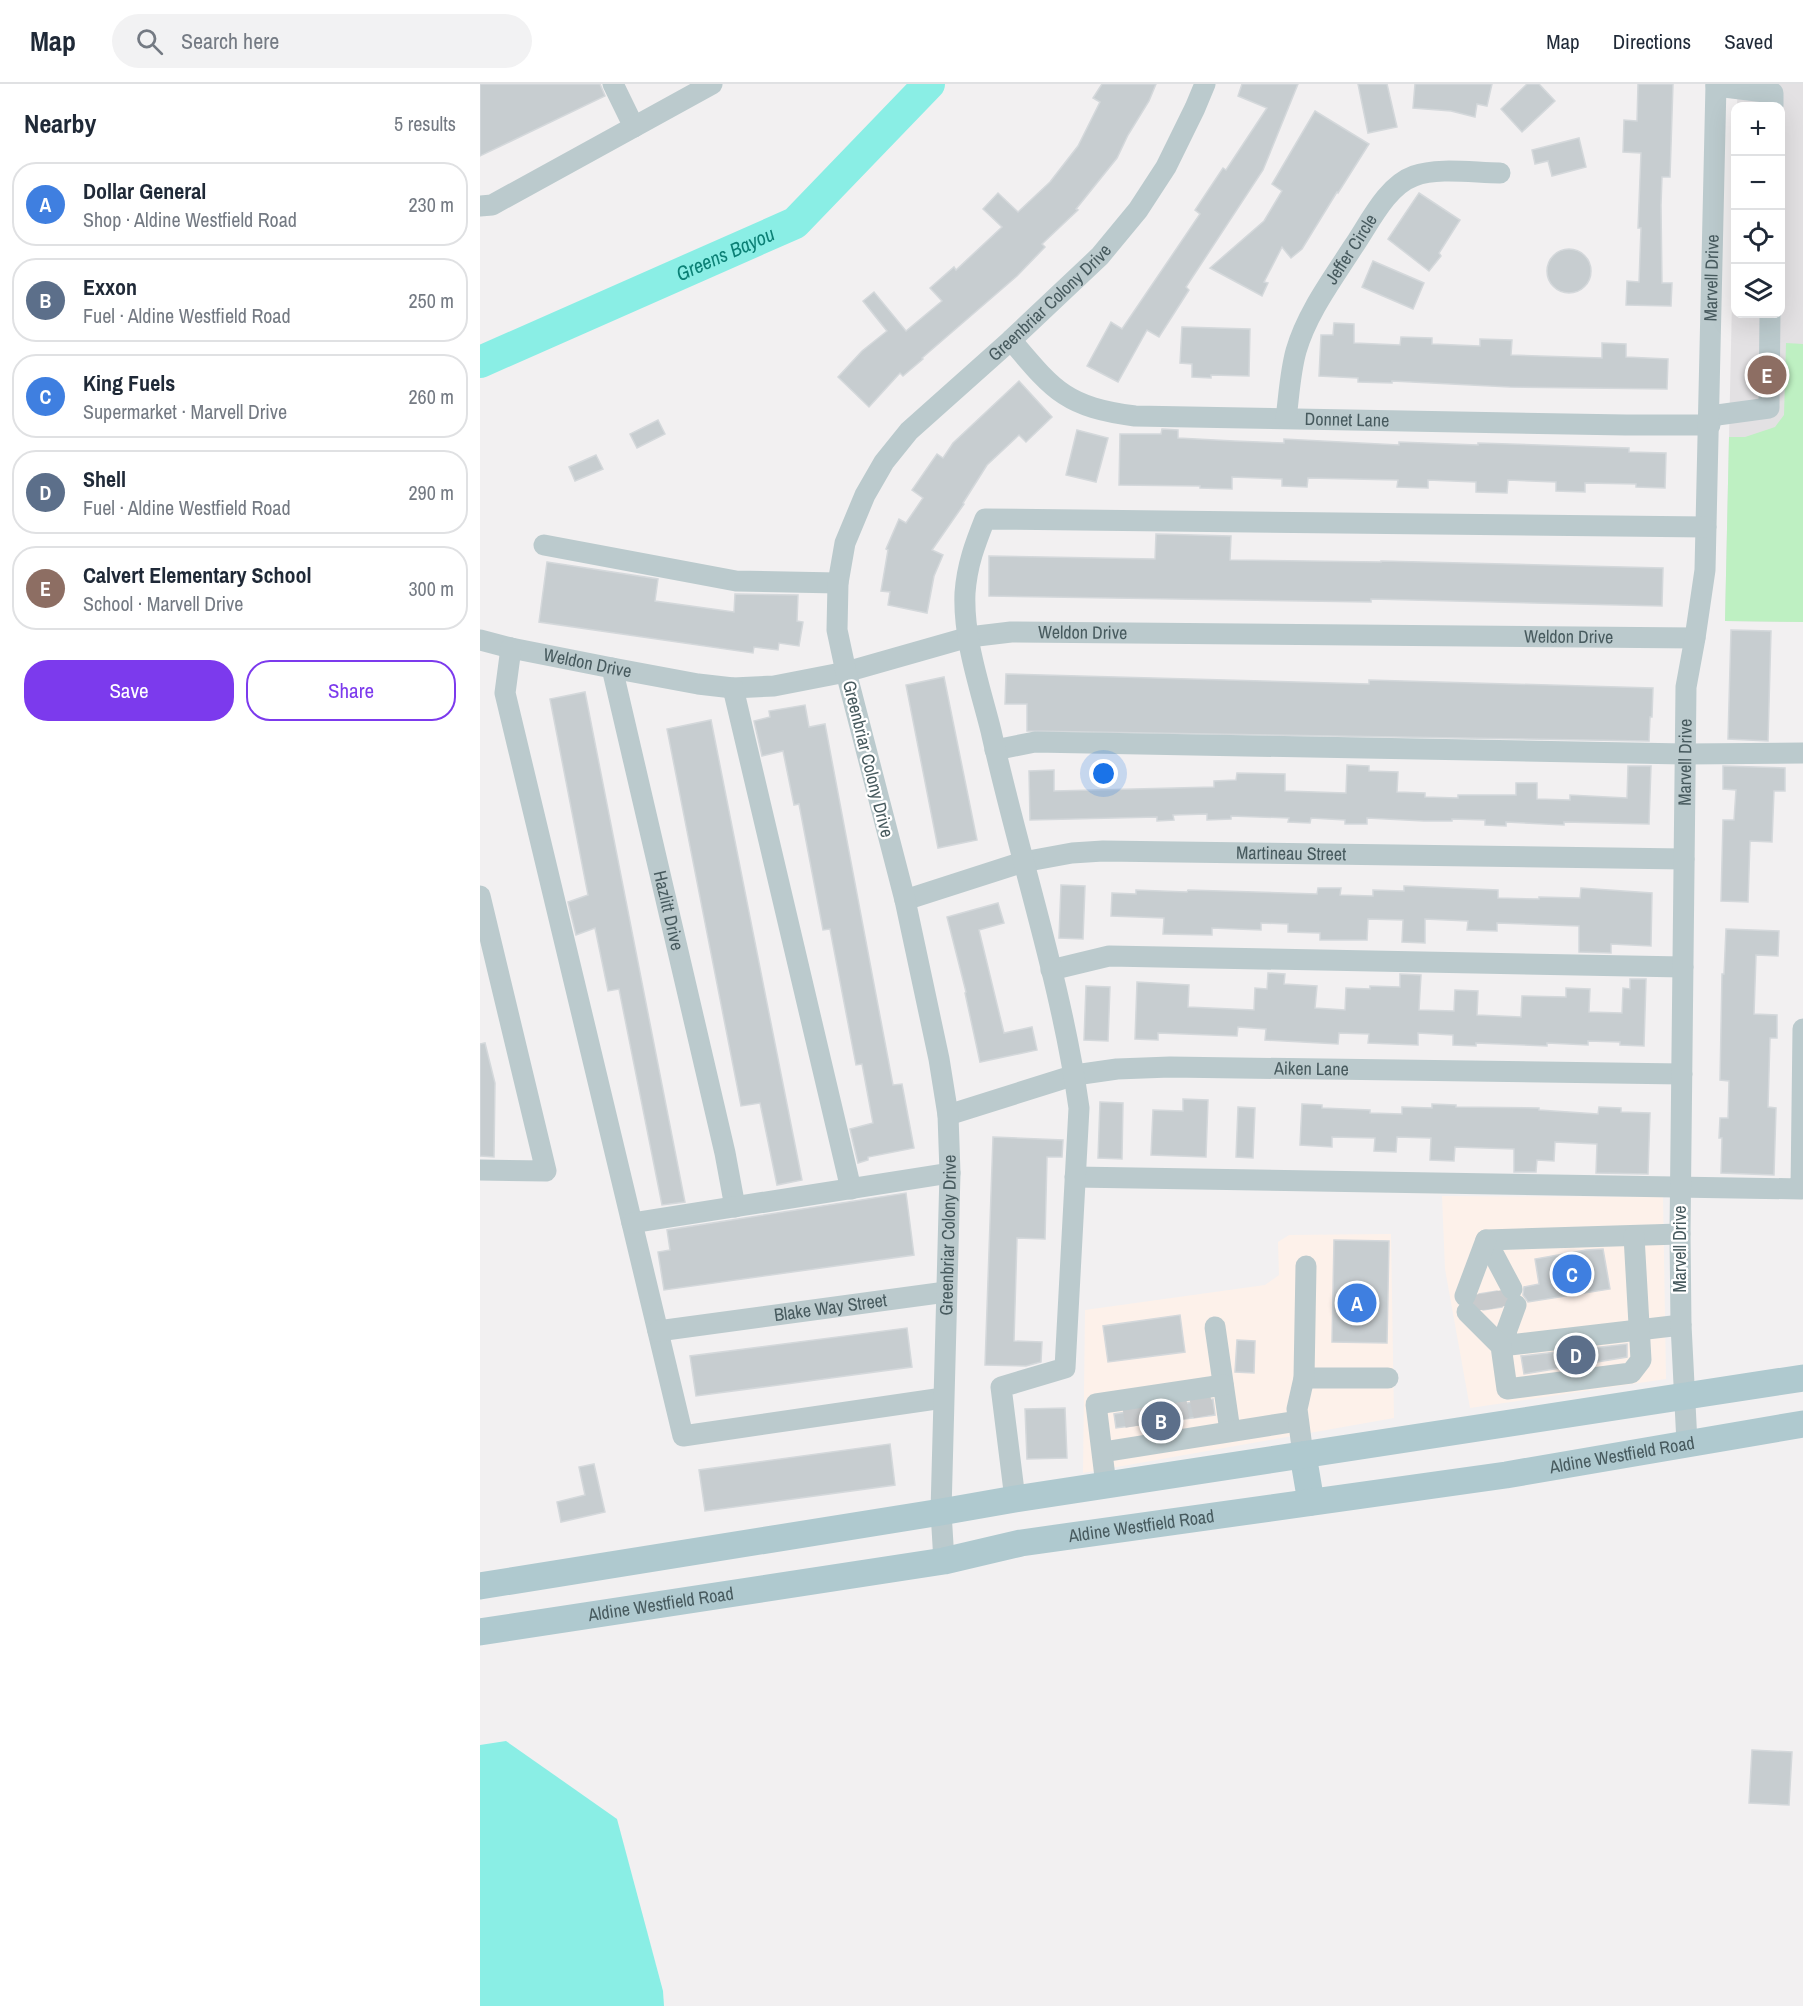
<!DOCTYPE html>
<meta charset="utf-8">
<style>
:root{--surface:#fff;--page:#f2f2f3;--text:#1f2937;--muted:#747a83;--line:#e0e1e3;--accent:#7c3aed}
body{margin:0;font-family:"Archivo Narrow",sans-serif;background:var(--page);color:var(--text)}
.controls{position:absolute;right:18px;top:18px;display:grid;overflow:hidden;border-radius:12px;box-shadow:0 6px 24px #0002}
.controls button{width:54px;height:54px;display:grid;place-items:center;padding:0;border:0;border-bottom:2px solid var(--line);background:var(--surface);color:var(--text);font:30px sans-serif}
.you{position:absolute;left:624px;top:690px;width:21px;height:21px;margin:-15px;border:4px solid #fff;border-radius:50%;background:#1a73e8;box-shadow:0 0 0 9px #1a73e833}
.badge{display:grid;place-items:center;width:39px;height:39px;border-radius:50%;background:var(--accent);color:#fff;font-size:20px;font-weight:700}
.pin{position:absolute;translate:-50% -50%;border:3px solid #fff;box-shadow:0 2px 6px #0006}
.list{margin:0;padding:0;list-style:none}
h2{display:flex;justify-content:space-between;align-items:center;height:78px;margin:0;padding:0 24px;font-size:26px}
h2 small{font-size:20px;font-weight:400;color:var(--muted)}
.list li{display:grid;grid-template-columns:39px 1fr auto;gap:18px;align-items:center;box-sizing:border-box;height:84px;margin:0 12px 12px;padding:0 12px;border:2px solid var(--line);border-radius:24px}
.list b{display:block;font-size:22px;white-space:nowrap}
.list p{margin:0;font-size:20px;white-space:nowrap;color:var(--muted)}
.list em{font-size:20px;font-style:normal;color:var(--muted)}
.actions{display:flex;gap:12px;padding:18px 24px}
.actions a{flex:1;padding:14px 0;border:2px solid var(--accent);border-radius:24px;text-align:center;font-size:21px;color:var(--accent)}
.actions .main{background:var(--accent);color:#fff}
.icon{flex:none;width:33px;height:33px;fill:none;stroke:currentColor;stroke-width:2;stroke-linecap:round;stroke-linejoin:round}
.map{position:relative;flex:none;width:1323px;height:1922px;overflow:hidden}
header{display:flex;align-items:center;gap:36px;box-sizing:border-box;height:84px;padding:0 30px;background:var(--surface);border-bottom:2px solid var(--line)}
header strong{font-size:28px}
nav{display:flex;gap:33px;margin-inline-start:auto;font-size:21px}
.search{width:420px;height:54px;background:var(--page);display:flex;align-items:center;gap:15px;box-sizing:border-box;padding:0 21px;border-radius:33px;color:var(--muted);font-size:22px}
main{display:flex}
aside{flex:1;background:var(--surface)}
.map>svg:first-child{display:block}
.commercial{fill:#fdf1ea}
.education{fill:#e3e1e3}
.green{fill:#bef0c2}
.water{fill:#8aeee5}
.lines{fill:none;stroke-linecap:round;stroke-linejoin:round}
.river{stroke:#8aeee5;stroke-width:32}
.building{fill:#c7cdd0;stroke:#d4d8db;stroke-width:1.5}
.minor-tunnel{stroke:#c7cacc;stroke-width:21;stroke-dasharray:21 10;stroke-linecap:butt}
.minor{stroke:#bbcacd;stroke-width:21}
.major{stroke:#afc9cf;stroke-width:27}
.labels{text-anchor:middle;stroke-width:4.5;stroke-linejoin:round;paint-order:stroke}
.street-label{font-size:18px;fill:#475a5e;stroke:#fff}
.water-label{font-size:20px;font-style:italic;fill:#0b8075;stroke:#fff}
</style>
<header>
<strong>Map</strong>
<div class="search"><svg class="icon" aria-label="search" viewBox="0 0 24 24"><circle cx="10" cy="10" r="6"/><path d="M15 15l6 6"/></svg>Search here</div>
<nav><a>Map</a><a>Directions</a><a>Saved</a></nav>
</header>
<main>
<aside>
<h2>Nearby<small>5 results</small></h2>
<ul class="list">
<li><span class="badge" style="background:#3f7fe0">A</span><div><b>Dollar General</b><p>Shop · Aldine Westfield Road</p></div><em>230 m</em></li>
<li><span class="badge" style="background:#5c6f8a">B</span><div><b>Exxon</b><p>Fuel · Aldine Westfield Road</p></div><em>250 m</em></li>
<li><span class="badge" style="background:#3f7fe0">C</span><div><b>King Fuels</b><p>Supermarket · Marvell Drive</p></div><em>260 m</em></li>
<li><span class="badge" style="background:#5c6f8a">D</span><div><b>Shell</b><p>Fuel · Aldine Westfield Road</p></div><em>290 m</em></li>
<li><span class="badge" style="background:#8d6e63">E</span><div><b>Calvert Elementary School</b><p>School · Marvell Drive</p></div><em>300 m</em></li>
</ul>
<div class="actions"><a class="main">Save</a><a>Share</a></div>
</aside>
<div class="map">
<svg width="1323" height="1922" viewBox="0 0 1323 1922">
<rect width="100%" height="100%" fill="#f2f0f1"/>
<g class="commercial">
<polygon points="962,1112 1183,1113 1186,1295 990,1324 965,1185"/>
<polygon points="911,1150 914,1334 603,1389 605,1226 785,1201 799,1191 798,1158 809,1151"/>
</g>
<polygon class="education" points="1258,0 1323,0 1323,538 1245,537 1255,80 1256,230 1300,230 1300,22 1257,22"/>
<polygon class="green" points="1306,259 1323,260 1323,538 1245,537 1249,353 1265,353 1295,343 1304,331"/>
<polygon class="water" points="26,1657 137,1735 183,1907 184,1922 0,1922 0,1661"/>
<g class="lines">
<path class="river" id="s1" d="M0,278L315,139L449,0"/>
</g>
<g class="building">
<polygon points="0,0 120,0 125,12 0,72"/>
<polygon points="622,0 676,0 669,17 648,51 637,74 596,125 598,126 562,160 565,163 537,192 442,274 443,275 423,292 420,289 389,323 358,293 382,267 407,247 383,217 394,208 426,247 462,217 450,204 474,183 476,186 522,143 503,125 518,109 538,128 570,98 598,62 620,18 613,14"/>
<polygon points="762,0 818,0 783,86 706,203 709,206 679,253 667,246 638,298 607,282 631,238 642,245 720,130 715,126 743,84 746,86 787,24 758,12"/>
<polygon points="878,0 907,0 917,43 888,49"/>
<polygon points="935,0 1012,0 1007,22 997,20 995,33 971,27 933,24"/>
<polygon points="1047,0 1059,0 1075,17 1042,48 1021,25"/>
<polygon points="1158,0 1193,0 1190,93 1182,93 1181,121 1182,199 1192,199 1191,222 1146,221 1147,197 1159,198 1161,144 1158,144 1161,69 1143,68 1144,36 1157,37"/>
<polygon points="835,27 889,60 858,109 857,108 822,165 811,174 802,163 784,198 788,199 782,212 730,184 784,137 802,107 792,100"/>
<polygon points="1099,54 1106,83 1072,92 1068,77 1055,80 1052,66"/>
<polygon points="939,109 980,136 959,169 961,172 949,187 908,155"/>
<circle cx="1089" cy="187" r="22"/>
<polygon points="893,177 944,199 933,225 882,203"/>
<polygon points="854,239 874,240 874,259 920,261 921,253 952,254 952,260 1000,262 1000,255 1032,256 1031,271 1122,274 1122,259 1146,260 1146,273 1188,275 1187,305 1030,303 912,297 912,299 878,298 878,294 839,292 841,251 853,251"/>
<polygon points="702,243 770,245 769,292 731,291 731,294 712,293 712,280 700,279"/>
<polygon points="539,297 572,333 546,358 539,351 507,381 483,419 484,420 452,466 463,471 454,492 447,529 408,521 410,508 401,507 408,466 406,465 419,435 426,439 443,414 432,406 457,370 463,374 473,359"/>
<polygon points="178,336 185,350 157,364 150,350"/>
<polygon points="682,345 698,346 698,354 754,357 804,359 804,355 919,361 919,358 998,361 998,359 1149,364 1149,368 1186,369 1185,404 1156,403 1156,400 1105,399 1105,408 1076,407 1076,398 1028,396 1027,409 996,408 996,398 948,396 948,404 917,403 918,396 828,394 827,403 802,402 802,395 752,393 752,405 720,404 720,402 639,401 640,350 681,350"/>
<polygon points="597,346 628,354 616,398 586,391"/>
<polygon points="116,371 123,385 95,397 89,383"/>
<polygon points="676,450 751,452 750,476 901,478 901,477 1183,484 1182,522 891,515 891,518 509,512 509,472 675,475"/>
<polygon points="67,478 178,495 175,517 254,528 255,510 318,511 317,537 323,538 319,562 299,559 298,566 274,563 273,569 59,538"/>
<polygon points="1251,546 1291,547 1288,657 1248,655"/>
<polygon points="526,590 889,600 889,596 1173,604 1172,633 1170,633 1169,657 547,647 547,620 525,620"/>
<polygon points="464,593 497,756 458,764 426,601"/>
<polygon points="105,608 205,1118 182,1121 139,905 128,907 115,844 96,851 88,818 108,811 70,615"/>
<polygon points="325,621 329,643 345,640 413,1001 422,1000 434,1064 388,1073 388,1076 378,1079 370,1045 393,1039 382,980 376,981 350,845 343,846 319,720 314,721 303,667 282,672 274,637 290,633 289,627"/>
<polygon points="231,636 322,1096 297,1101 280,1019 261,1022 187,645"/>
<polygon points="867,681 889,682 889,687 918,688 917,708 945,709 945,713 978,714 978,711 1036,711 1036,699 1057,699 1057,715 1090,716 1090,711 1147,714 1148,682 1171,682 1169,740 1084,738 1084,741 1026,738 1026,742 1005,741 1005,736 972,735 972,737 944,737 887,734 887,740 865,740 865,736 831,734 830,739 808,738 809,734 751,732 751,735 727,736 727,730 693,731 694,736 677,737 677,733 550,736 549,687 574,686 574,707 734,703 734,697 756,696 757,689 805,690 805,707 866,709"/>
<polygon points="1243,682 1305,684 1305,707 1294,707 1292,758 1270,757 1268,818 1241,817 1243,736 1254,736 1256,706 1243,705"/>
<polygon points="581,801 605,802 603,855 579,854"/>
<polygon points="924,802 1018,806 1018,814 1059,815 1059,813 1100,814 1101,804 1172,809 1171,862 1131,860 1131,869 1099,868 1099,842 1017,839 1017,847 987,846 988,837 945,835 945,859 922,858 923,836 888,835 887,856 840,856 840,849 808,848 808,840 781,839 781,846 732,844 732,851 683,850 684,834 631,832 632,809 656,810 656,806 707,808 708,806 837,810 838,804 861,804 860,811 893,812 893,806 924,807"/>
<polygon points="518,819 524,839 499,846 524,949 552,943 557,966 500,978 485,909 486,908 467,833"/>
<polygon points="1246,845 1299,847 1298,872 1276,871 1274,930 1297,931 1297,954 1290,954 1288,1023 1296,1024 1294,1091 1241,1089 1242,1054 1239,1054 1240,1034 1248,1034 1249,997 1240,996 1242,890 1244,890"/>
<polygon points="788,889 805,890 804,900 837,902 835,924 865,926 866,904 890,905 890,902 920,903 920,890 941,891 939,926 974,927 975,906 998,907 997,931 1041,933 1042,912 1086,913 1086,904 1110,905 1109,928 1142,929 1143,904 1150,905 1150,895 1166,895 1164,962 1140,961 1140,958 1108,957 1108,961 1067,959 1067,962 996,959 996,962 973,961 973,951 938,949 938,961 888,959 889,950 859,949 858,960 785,956 786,945 758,943 757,952 678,949 678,956 655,955 657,898 709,901 708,923 774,926 775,904 787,905"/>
<polygon points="606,902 630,903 628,957 604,956"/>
<polygon points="5,959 15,999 14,1073 0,1072 0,960"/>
<polygon points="703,1015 728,1016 726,1073 671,1071 673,1026 703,1027"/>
<polygon points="620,1018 643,1019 642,1075 618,1074"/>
<polygon points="822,1020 842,1021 842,1024 890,1026 890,1029 922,1030 922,1023 952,1024 952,1020 976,1021 976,1023 1059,1024 1059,1026 1118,1030 1119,1023 1141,1024 1141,1028 1170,1029 1168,1090 1116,1089 1117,1060 1075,1058 1074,1077 1057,1076 1056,1088 1034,1088 1034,1065 975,1063 974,1077 950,1076 951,1054 917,1053 916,1068 894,1067 895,1054 852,1053 852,1063 820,1061"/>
<polygon points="758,1023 775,1024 773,1074 756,1073"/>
<polygon points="513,1053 583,1056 582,1073 567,1073 565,1155 537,1154 534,1257 562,1258 561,1278 546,1282 505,1281"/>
<polygon points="426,1109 434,1171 184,1206 178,1168 190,1166 187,1146"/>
<polygon points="854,1156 909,1157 907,1259 852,1258"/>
<polygon points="1123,1165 1130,1205 1048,1218 1043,1211 1044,1203 1059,1200 1055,1175 1106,1166"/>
<polygon points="1017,1207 1025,1215 1022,1223 1003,1226 996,1219 999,1210"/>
<polygon points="700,1231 705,1268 628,1278 623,1242"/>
<polygon points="427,1244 432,1283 216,1312 210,1272"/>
<polygon points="757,1256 775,1257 774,1289 755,1288"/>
<polygon points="1147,1260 1147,1273 1044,1290 1041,1272"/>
<polygon points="733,1315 735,1331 636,1344 634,1330"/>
<polygon points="585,1324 587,1374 547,1375 545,1325"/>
<polygon points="410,1360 415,1401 225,1427 219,1386"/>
<polygon points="114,1380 125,1428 81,1438 77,1418 105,1411 99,1383"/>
<polygon points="1272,1666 1312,1668 1309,1721 1269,1719"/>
</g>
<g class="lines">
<g class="minor-tunnel">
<polyline points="1017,1207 1020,1223"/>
<polyline points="1000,1210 1002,1226"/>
<polyline points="720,1314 724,1332"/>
<polyline points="696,1317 699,1336"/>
<polyline points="673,1320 677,1339"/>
<polyline points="653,1323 656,1342"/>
</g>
<g class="minor">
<polyline points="133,0 154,43"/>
<polyline points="1236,2 1293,9 1293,22"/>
<polyline points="0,122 12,121 232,0"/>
<path id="s2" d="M531,256C574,307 586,323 655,332L1146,341H1230"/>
<polyline points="1230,332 1289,324 1290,230"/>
<path id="s3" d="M806,334C809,312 810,289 816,267C827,229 852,196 873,163C889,140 906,102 934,92C958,83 995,89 1020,89"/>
<polyline points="64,461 256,497 358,499"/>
<path id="s4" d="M0,556L31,564L132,584L218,600L253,604L294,602L366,588L489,553L531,548L1215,554"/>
<polyline points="31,564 25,609 203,1352 463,1314"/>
<path id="s5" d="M132,584L245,1069L255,1123"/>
<polyline points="253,604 371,1105"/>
<polyline points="515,666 555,658 1205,670 1323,669"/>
<polyline points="0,812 66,1087 0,1086"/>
<path id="s6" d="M425,816L543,778L592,769L623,767L1204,775"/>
<polyline points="571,886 629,872 1203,883"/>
<path id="s7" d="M468,1031L595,991L637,985L690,983L1202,990"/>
<polyline points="595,1093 1321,1105 1323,945"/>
<polyline points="152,1139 470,1089"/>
<polyline points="1032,1205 1006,1156 1200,1150"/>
<polyline points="985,1212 1006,1156"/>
<polyline points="1036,1221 1021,1262 1201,1241"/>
<polyline points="987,1228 1021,1262 1027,1305 1151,1289 1161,1276 1154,1152"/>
<polyline points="735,1243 750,1347"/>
<path id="s8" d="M178,1247L466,1208"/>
<polyline points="824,1294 908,1294"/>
<path id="s9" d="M1207,1359L1201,1241L1200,1150L1206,603L1215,554L1225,486L1236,0"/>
<polyline points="623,1368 818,1337"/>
<polyline points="823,1371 817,1325 824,1294 826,1182"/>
<polyline points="626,1401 616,1320 743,1301"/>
<path d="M535,1415L521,1303L585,1284L599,1024C581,896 539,773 511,647C500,603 483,555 485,509C487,481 495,460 505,435L1226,443"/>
<path id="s10" d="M464,1477L461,1428L470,1089L468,1031L459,975L425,816L366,588L357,546L358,499L365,459L385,411L404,378L429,347L531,256L620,172L658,126L686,83L715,24L725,0"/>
</g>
<g class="major">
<polyline points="823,1371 831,1418"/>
<polyline points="0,1502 461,1428 535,1415 1323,1294"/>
<path id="s11" d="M0,1548L464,1477L541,1459L1026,1391L1323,1340"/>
</g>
</g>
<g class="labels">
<g class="street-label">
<text dy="6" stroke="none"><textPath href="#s3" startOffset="184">Jeffer Circle</textPath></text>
<text dy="6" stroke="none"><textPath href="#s9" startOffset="1167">Marvell Drive</textPath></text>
<text dy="6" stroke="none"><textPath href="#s10" startOffset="1352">Greenbriar Colony Drive</textPath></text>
<text dy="6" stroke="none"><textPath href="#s2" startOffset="363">Donnet Lane</textPath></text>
<text dy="6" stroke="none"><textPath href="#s4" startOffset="614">Weldon Drive</textPath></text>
<text dy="6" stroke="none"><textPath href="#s4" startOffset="1100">Weldon Drive</textPath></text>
<text dy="6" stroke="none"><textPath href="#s4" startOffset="110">Weldon Drive</textPath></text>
<text transform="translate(388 675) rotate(76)" y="6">Greenbriar Colony Drive</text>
<text dy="6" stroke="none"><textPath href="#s9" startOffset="681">Marvell Drive</textPath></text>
<text dy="6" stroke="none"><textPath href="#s6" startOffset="393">Martineau Street</textPath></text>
<text dy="6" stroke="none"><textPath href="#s5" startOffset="249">Hazlitt Drive</textPath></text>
<text dy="6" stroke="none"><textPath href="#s7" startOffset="370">Aiken Lane</textPath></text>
<text dy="6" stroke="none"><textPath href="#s10" startOffset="326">Greenbriar Colony Drive</textPath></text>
<text transform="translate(1200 1165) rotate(-90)" y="6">Marvell Drive</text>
<text dy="6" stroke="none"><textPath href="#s8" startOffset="174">Blake Way Street</textPath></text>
<text dy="6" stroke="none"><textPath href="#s11" startOffset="1156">Aldine Westfield Road</textPath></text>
<text dy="6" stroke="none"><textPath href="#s11" startOffset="670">Aldine Westfield Road</textPath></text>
<text dy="6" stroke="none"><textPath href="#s11" startOffset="183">Aldine Westfield Road</textPath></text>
</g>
<g class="water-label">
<text dy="7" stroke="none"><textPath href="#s1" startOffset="268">Greens Bayou</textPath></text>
</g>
</g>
</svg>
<div class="controls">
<button>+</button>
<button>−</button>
<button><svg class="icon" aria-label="locate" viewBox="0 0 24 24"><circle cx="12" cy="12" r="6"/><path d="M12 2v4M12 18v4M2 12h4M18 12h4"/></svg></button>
<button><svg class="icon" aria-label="layers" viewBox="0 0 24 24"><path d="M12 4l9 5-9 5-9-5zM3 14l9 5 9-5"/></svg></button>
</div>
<div class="you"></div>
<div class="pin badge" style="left:877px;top:1219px;background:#3f7fe0">A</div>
<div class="pin badge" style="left:681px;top:1337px;background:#5c6f8a">B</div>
<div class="pin badge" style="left:1092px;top:1190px;background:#3f7fe0">C</div>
<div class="pin badge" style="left:1096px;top:1271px;background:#5c6f8a">D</div>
<div class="pin badge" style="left:1287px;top:291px;background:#8d6e63">E</div>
</div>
</main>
